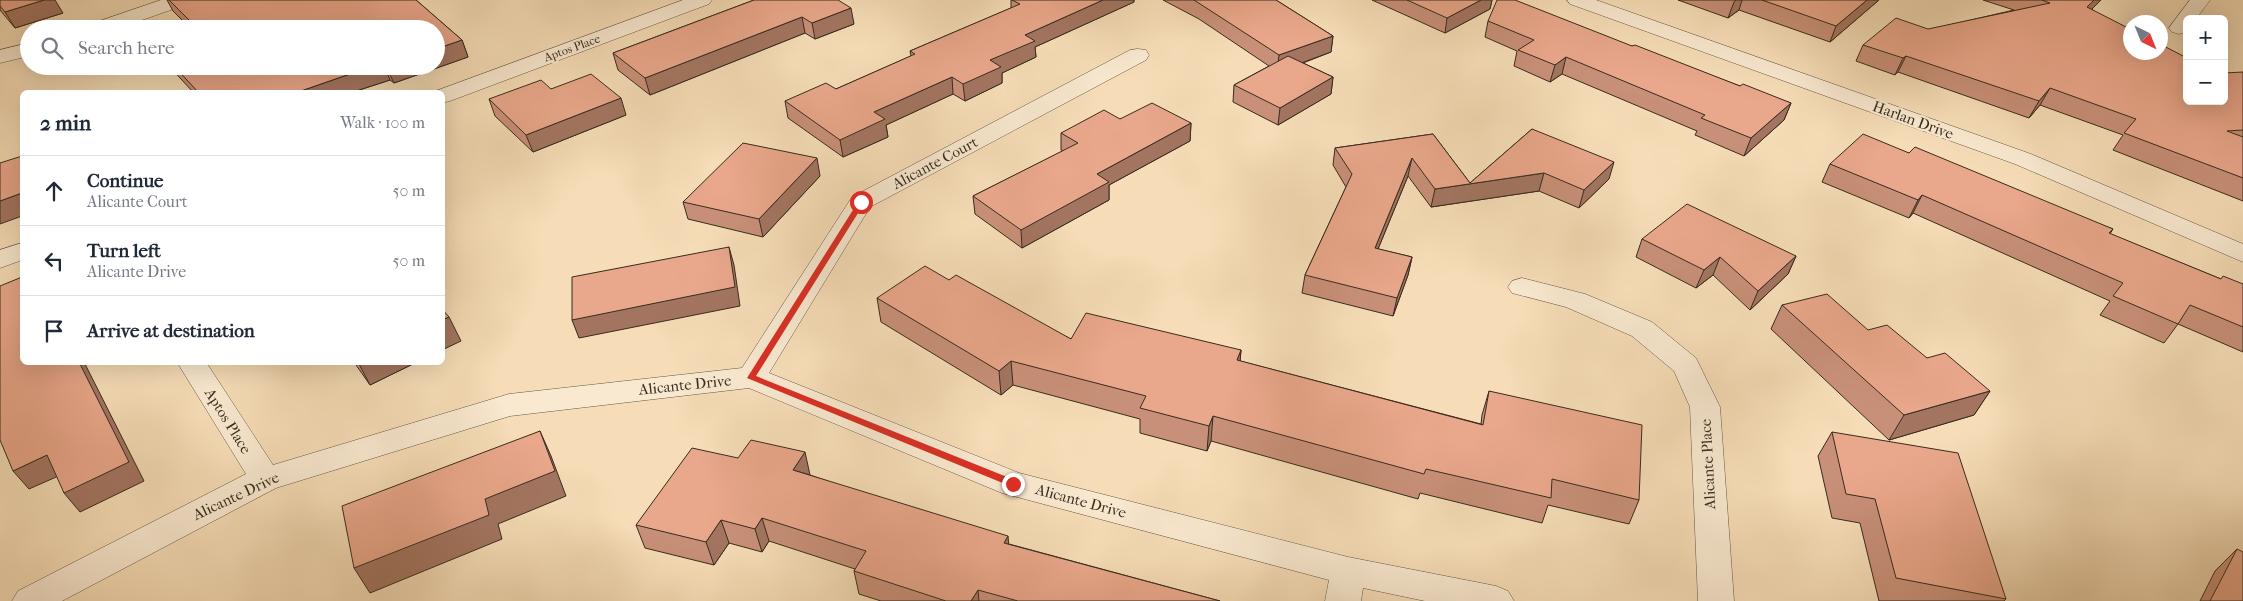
<!DOCTYPE html>
<meta charset="utf-8">
<style>
:root{--surface:#fff;--page:#f6f6f7;--text:#1f2937;--muted:#747a83;--line:#e0e1e3}
body{margin:0;font-family:"IM FELL French Canon",serif;background:var(--page);color:var(--text)}
.controls{position:absolute;right:15px;top:15px;display:grid;overflow:hidden;border-radius:8px;box-shadow:0 5px 20px #0002}
.controls button{width:45px;height:45px;display:grid;place-items:center;padding:0;border:0;border-bottom:1px solid var(--line);background:var(--surface);color:var(--text);font:25px sans-serif}
.compass{position:absolute;left:2123px;top:15px;width:45px;height:45px;border-radius:50%;background:var(--surface);box-shadow:0 5px 20px #0002;rotate:137deg}
.stop{position:absolute;width:15px;height:15px;margin:-11px;border:4px solid #d93025;border-radius:50%;background:#fff}
.stop.end{background:#d93025;border-color:#fff;box-shadow:0 1px 5px #0008}
.list{margin:0;padding:0;list-style:none}
h2{display:flex;justify-content:space-between;align-items:center;height:65px;margin:0;padding:0 20px;font-size:21px}
h2 small{font-size:16px;font-weight:400;color:var(--muted)}
.list li{display:grid;grid-template-columns:32px 1fr auto;gap:15px;align-items:center;box-sizing:border-box;height:70px;padding:0 20px;border-top:1px solid var(--line)}
.list b{display:block;font-size:19px;white-space:nowrap}
.list p{margin:0;font-size:16px;white-space:nowrap;color:var(--muted)}
.list em{font-size:16px;font-style:normal;color:var(--muted)}
.icon{flex:none;width:28px;height:28px;fill:none;stroke:currentColor;stroke-width:2;stroke-linecap:round;stroke-linejoin:round}
.map{position:relative;flex:none;width:2243px;height:601px;overflow:hidden}
.search{position:absolute;background:var(--surface);box-shadow:0 5px 20px #0002;left:20px;top:20px;width:425px;height:55px;display:flex;align-items:center;gap:12px;box-sizing:border-box;padding:0 18px;border-radius:28px;color:var(--muted);font-size:19px}
.panel{position:absolute;background:var(--surface);box-shadow:0 5px 20px #0002;left:20px;top:90px;width:425px;height:275px;border-radius:8px}
.map>svg:first-child{display:block}
.lines{fill:none;stroke-linecap:round;stroke-linejoin:round}
.street-casing{stroke:#675844;stroke-width:1}
.street{fill:#f9e9d0;fill-rule:evenodd}
.wall{fill:#c89078;stroke:#372c1e}
.shaded-wall{fill:#a37561;stroke:#372c1e}
.building{fill:#e9a78b;stroke:#372c1e}
.route{fill:#d93025}
.labels{text-anchor:middle;stroke-width:4.5;stroke-linejoin:round;paint-order:stroke}
.far-street-label{font-size:12px;fill:#372c1e;stroke:#f9e9d0}
.street-label{font-size:15px;fill:#372c1e;stroke:#f9e9d0}
</style>
<div class="map">
<svg width="2243" height="601" viewBox="0 0 2243 601">
<rect width="100%" height="100%" fill="#f6ddb7"/>
<filter id="stains"><feTurbulence type="fractalNoise" baseFrequency=".004" numOctaves="4"/><feColorMatrix values="0 0 0 0 .2 0 0 0 0 .09 0 0 0 0 .02 0 0 0 .5 -.17"/></filter>
<radialGradient id="worn" r=".72"><stop offset=".6" stop-color="#630" stop-opacity="0"/><stop offset="1" stop-color="#630" stop-opacity=".3"/></radialGradient>
<g class="lines">
<g class="street-casing">
<g id="street">
<polygon points="161,0 191,0 188,4 116,29 85,29 88,25"/>
<polygon points="683,0 712,0 709,4 450,101 442,103 442,92 433,92"/>
<polygon points="1567,0 1596,0 2031,154 2243,244 2243,262 2015,164 1570,4"/>
<polygon points="2190,0 2210,0 2196,19 2187,19 2186,32 2179,34 2172,32 2169,28"/>
<polygon points="29,43 29,56 0,63 0,50"/>
<polygon points="1138,49 1146,50 1149,55 1146,60 870,207 769,373 1019,473 1348,557 1496,586 1508,591 1514,601 1425,601 1363,588 1361,601 1325,601 1329,580 1002,493 749,388 510,416 276,488 62,601 12,601 18,591 246,474 177,362 206,362 273,465 509,394 742,368 852,197 1130,50"/>
<polygon points="22,243 22,260 0,268 0,250"/>
<polygon points="1522,278 1585,294 1652,322 1696,358 1720,407 1734,601 1698,601 1690,407 1674,371 1632,336 1566,307 1512,293 1508,287 1512,281"/>
</g>
</g>
<use href="#street" class="street"/>
</g>
<g class="wall">
<polygon points="0,0 63,13 15,28 0,10"/>
<polygon points="167,0 416,0 462,40 468,57 394,83 390,80 353,92 193,92 169,66 436,66 184,22 173,11"/>
<polygon points="754,0 854,24 815,39 805,33 650,95 618,70 613,53"/>
<polygon points="1011,0 1134,0 1134,2 1035,47 1036,57 1002,73 1002,83 965,101 953,94 886,125 888,137 843,157 788,118 785,101 836,89 911,56 910,51 1011,8"/>
<polygon points="1163,0 1276,0 1333,36 1331,52 1303,63 1333,77 1331,94 1278,125 1233,102 1234,85 1269,66 1199,19"/>
<polygon points="1372,0 1492,0 1490,9 1445,33"/>
<polygon points="1678,0 1879,0 1830,42 1739,10 1728,18"/>
<polygon points="1983,0 2101,0 2092,9 2187,101 2243,72 2243,201 2113,150 2123,135 2040,105 2029,118 1898,72 1895,75 1856,61 1863,45 2014,10"/>
<polygon points="1488,21 1632,46 1740,86 1791,103 1784,120 1744,156 1695,135 1697,131 1562,74 1550,82 1514,66 1517,51 1485,37"/>
<polygon points="551,89 626,115 533,152 495,116 489,99"/>
<polygon points="1120,119 1191,123 1190,141 1109,185 1109,200 1022,248 975,214 973,196 1063,151 1061,150 1061,133"/>
<polygon points="1532,129 1609,179 1579,208 1539,191 1431,207 1408,176 1378,249 1412,257 1408,275 1393,316 1302,293 1305,275 1346,187 1333,165 1335,148 1433,134 1470,183"/>
<polygon points="1909,153 2113,229 2110,234 2221,279 2243,284 2243,352 2178,324 2164,343 2100,315 2110,301 1913,213 1909,218 1822,182 1830,164"/>
<polygon points="820,176 763,237 688,219 683,202"/>
<polygon points="1642,239 1796,256 1788,274 1750,310 1713,275 1696,288 1636,257"/>
<polygon points="949,280 1071,339 1241,350 1240,361 1481,424 1482,415 1489,391 1639,500 1629,524 1548,505 1542,523 1420,493 1418,499 1211,441 1207,451 1140,433 1140,419 1013,385 1001,395 881,322 877,298"/>
<polygon points="1782,305 1868,330 1927,358 1990,391 1974,415 1889,440 1771,329"/>
<polygon points="354,362 417,362 370,385"/>
<polygon points="1832,432 2006,599 2004,601 1879,601 1860,523 1832,518 1818,456"/>
<polygon points="738,458 810,475 1009,544 1220,601 881,601 859,594 854,571 855,569 769,541 762,552 729,543 714,565 645,548 636,525"/>
<polygon points="2237,549 2243,601 2200,601 2215,571"/>
</g>
<g class="shaded-wall">
<polygon points="44,0 55,0 63,13 15,28 5,12"/>
<polygon points="1103,0 1134,0 1134,2 1035,47 1036,57 1002,73 1002,83 965,101 963,84 990,60 1025,35"/>
<polygon points="1481,0 1492,0 1490,9 1445,33 1447,18"/>
<polygon points="1736,0 1742,0 1739,10 1728,18 1734,2"/>
<polygon points="1867,0 1879,0 1830,42 1836,26"/>
<polygon points="2094,0 2101,0 2078,23 2087,7"/>
<polygon points="851,8 854,24 815,39 812,23"/>
<polygon points="802,17 805,33 650,95 645,78"/>
<polygon points="1333,36 1331,52 1277,72 1279,55"/>
<polygon points="462,40 468,57 394,83 386,67 436,66 436,49"/>
<polygon points="1906,56 1898,72 1895,75 1903,58"/>
<polygon points="1566,57 1562,74 1550,82 1555,65"/>
<polygon points="373,66 384,66 390,80 353,92 298,92"/>
<polygon points="952,77 953,94 886,125 888,137 843,157 840,140 874,112"/>
<polygon points="1333,77 1331,94 1278,125 1280,108"/>
<polygon points="2050,88 2040,105 2029,118 2039,101"/>
<polygon points="621,98 626,115 533,152 526,135"/>
<polygon points="1791,103 1784,120 1744,156 1751,138"/>
<polygon points="1191,123 1190,141 1109,185 1109,200 1022,248 1021,230 1097,174"/>
<polygon points="817,158 820,176 763,237 759,219"/>
<polygon points="1412,158 1408,176 1371,266 1375,248"/>
<polygon points="1614,162 1609,179 1579,208 1584,190"/>
<polygon points="1544,173 1539,191 1431,207 1435,189"/>
<polygon points="22,193 22,216 0,224 0,201"/>
<polygon points="1922,195 1913,213 1909,218 1918,200"/>
<polygon points="729,247 734,265 740,306 579,338 572,320"/>
<polygon points="1796,256 1788,274 1750,310 1758,291"/>
<polygon points="1412,257 1408,275 1393,316 1397,298"/>
<polygon points="1720,257 1713,275 1696,288 1704,270"/>
<polygon points="449,317 461,341 442,350 442,320"/>
<polygon points="1241,350 1239,375 1237,360"/>
<polygon points="1011,361 1013,385 1001,395 999,371"/>
<polygon points="79,362 84,362 144,481 80,512 64,493"/>
<polygon points="358,362 417,362 370,385"/>
<polygon points="1990,391 1974,415 1889,440 1904,415"/>
<polygon points="1213,416 1211,441 1207,451 1209,426"/>
<polygon points="540,431 551,456 566,496 498,524 502,539 370,593 354,568"/>
<polygon points="805,452 810,475 793,470"/>
<polygon points="47,455 63,474 29,489 13,471"/>
<polygon points="762,518 769,541 762,552 755,529"/>
<polygon points="721,520 729,543 714,565 706,542"/>
<polygon points="1008,536 1010,559 1004,543"/>
<polygon points="978,590 979,601 971,601"/>
</g>
<g class="building">
<polygon points="0,0 44,0 5,12 0,6"/>
<polygon points="169,0 416,0 462,40 436,49 436,29 162,29 189,20"/>
<polygon points="754,0 838,0 851,8 812,23 802,17 645,78 613,53"/>
<polygon points="1012,0 1103,0 1025,35 1035,41 990,60 1001,67 963,84 952,77 874,112 885,119 840,140 785,101 826,83 836,89 915,54 910,51 1020,4"/>
<polygon points="1194,0 1276,0 1333,36 1279,55"/>
<polygon points="1407,0 1481,0 1447,18"/>
<polygon points="1497,0 1515,0 1632,46 1635,45 1740,86 1743,84 1791,103 1751,138 1701,118 1705,115 1566,57 1555,65 1518,50 1534,40 1488,21"/>
<polygon points="1762,0 1867,0 1836,26"/>
<polygon points="2042,0 2094,0 2087,7 2130,29 2130,52 2160,52 2160,44 2187,58 2187,101 2224,101 2224,73 2243,72 2243,130 2227,131 2243,137 2243,178 2124,133 2136,119 2050,88 2039,101 1906,56 1903,58 1863,45 1896,18 1928,29 2050,3"/>
<polygon points="1288,56 1333,77 1280,108 1234,85"/>
<polygon points="174,66 373,66 298,92 198,92"/>
<polygon points="591,74 621,98 526,135 489,99 541,80 551,89"/>
<polygon points="1152,103 1191,123 1097,174 1109,182 1021,230 973,196 1078,143 1061,133 1104,110 1120,119"/>
<polygon points="1532,129 1614,162 1584,190 1544,173 1435,189 1412,158 1375,248 1412,257 1397,298 1305,275 1352,174 1335,148 1433,134 1470,183"/>
<polygon points="1863,134 1909,153 1915,147 2113,229 2109,233 2221,279 2223,276 2243,284 2243,327 2190,305 2178,324 2113,296 2123,283 1922,195 1918,200 1830,164"/>
<polygon points="743,143 817,158 759,219 683,202"/>
<polygon points="22,156 22,193 0,201 0,163"/>
<polygon points="1687,204 1796,256 1758,291 1720,257 1704,270 1642,239"/>
<polygon points="729,247 735,287 572,320 572,277"/>
<polygon points="925,266 949,280 956,275 1071,339 1086,313 1241,350 1237,360 1483,425 1489,391 1642,425 1639,500 1552,479 1551,498 1426,469 1424,474 1213,416 1209,426 1140,408 1146,396 1011,361 999,371 877,298"/>
<polygon points="22,277 22,362 79,362 129,462 64,493 47,455 13,471 0,440 0,286"/>
<polygon points="1827,294 1868,330 1887,325 1927,358 1945,353 1990,391 1904,415 1782,305"/>
<polygon points="442,309 449,317 442,320"/>
<polygon points="540,431 555,471 485,499 489,515 354,568 342,506"/>
<polygon points="1832,432 1958,453 2006,599 1896,578 1875,499 1846,494"/>
<polygon points="751,440 805,452 793,470 1008,536 1004,543 1220,601 1018,601 978,590 971,601 946,601 854,571 866,551 762,518 755,529 721,520 706,542 636,525 692,448 738,458"/>
<polygon points="2237,549 2243,552 2243,601 2210,601"/>
</g>
<polygon class="route" points="861,199 865,202 756,376 1017,481 1017,486 1010,486 747,378 858,202"/>
<g class="labels">
<g class="far-street-label">
<text transform="translate(572 48) rotate(-20)" y="4">Aptos Place</text>
</g>
<g class="street-label">
<text transform="translate(1913 120) rotate(20)" y="5">Harlan Drive</text>
<text transform="translate(935 163) rotate(-28)" y="5">Alicante Court</text>
<text transform="translate(685 385) rotate(-6)" y="5">Alicante Drive</text>
<text transform="translate(228 421) rotate(58)" y="5">Aptos Place</text>
<text transform="translate(1708 464) rotate(-93)" y="5">Alicante Place</text>
<text transform="translate(236 496) rotate(-25)" y="5">Alicante Drive</text>
<text transform="translate(1081 501) rotate(15)" y="5">Alicante Drive</text>
</g>
</g>
<rect width="100%" height="100%" filter="url(#stains)"/>
<rect width="100%" height="100%" fill="url(#worn)"/>
</svg>
<div class="controls">
<button>+</button>
<button>−</button>
</div>
<svg class="compass" viewBox="-18 -18 36 36"><path d="M0-13l5 13h-10z" fill="#e53935"/><path d="M0 13l5-13h-10z" fill="#747a83"/></svg>
<div class="stop" style="left:861px;top:202px"></div>
<div class="stop end" style="left:1013px;top:484px"></div>
<div class="search"><svg class="icon" aria-label="search" viewBox="0 0 24 24"><circle cx="10" cy="10" r="6"/><path d="M15 15l6 6"/></svg>Search here</div>
<section class="panel">
<h2>2 min<small>Walk · 100 m</small></h2>
<ul class="list">
<li><svg class="icon" aria-label="ahead" viewBox="0 0 24 24"><path d="M12 20V5M6 11l6-6 6 6"/></svg><div><b>Continue</b><p>Alicante Court</p></div><em>50 m</em></li>
<li><svg class="icon" aria-label="left" viewBox="0 0 24 24"><path d="M17 20v-9H6M10 6l-5 5 5 5"/></svg><div><b>Turn left</b><p>Alicante Drive</p></div><em>50 m</em></li>
<li><svg class="icon" aria-label="arrive" viewBox="0 0 24 24"><path d="M6 21V4h12l-3 4 3 4H6"/></svg><div><b>Arrive at destination</b></div></li>
</ul>
</section>
</div>
